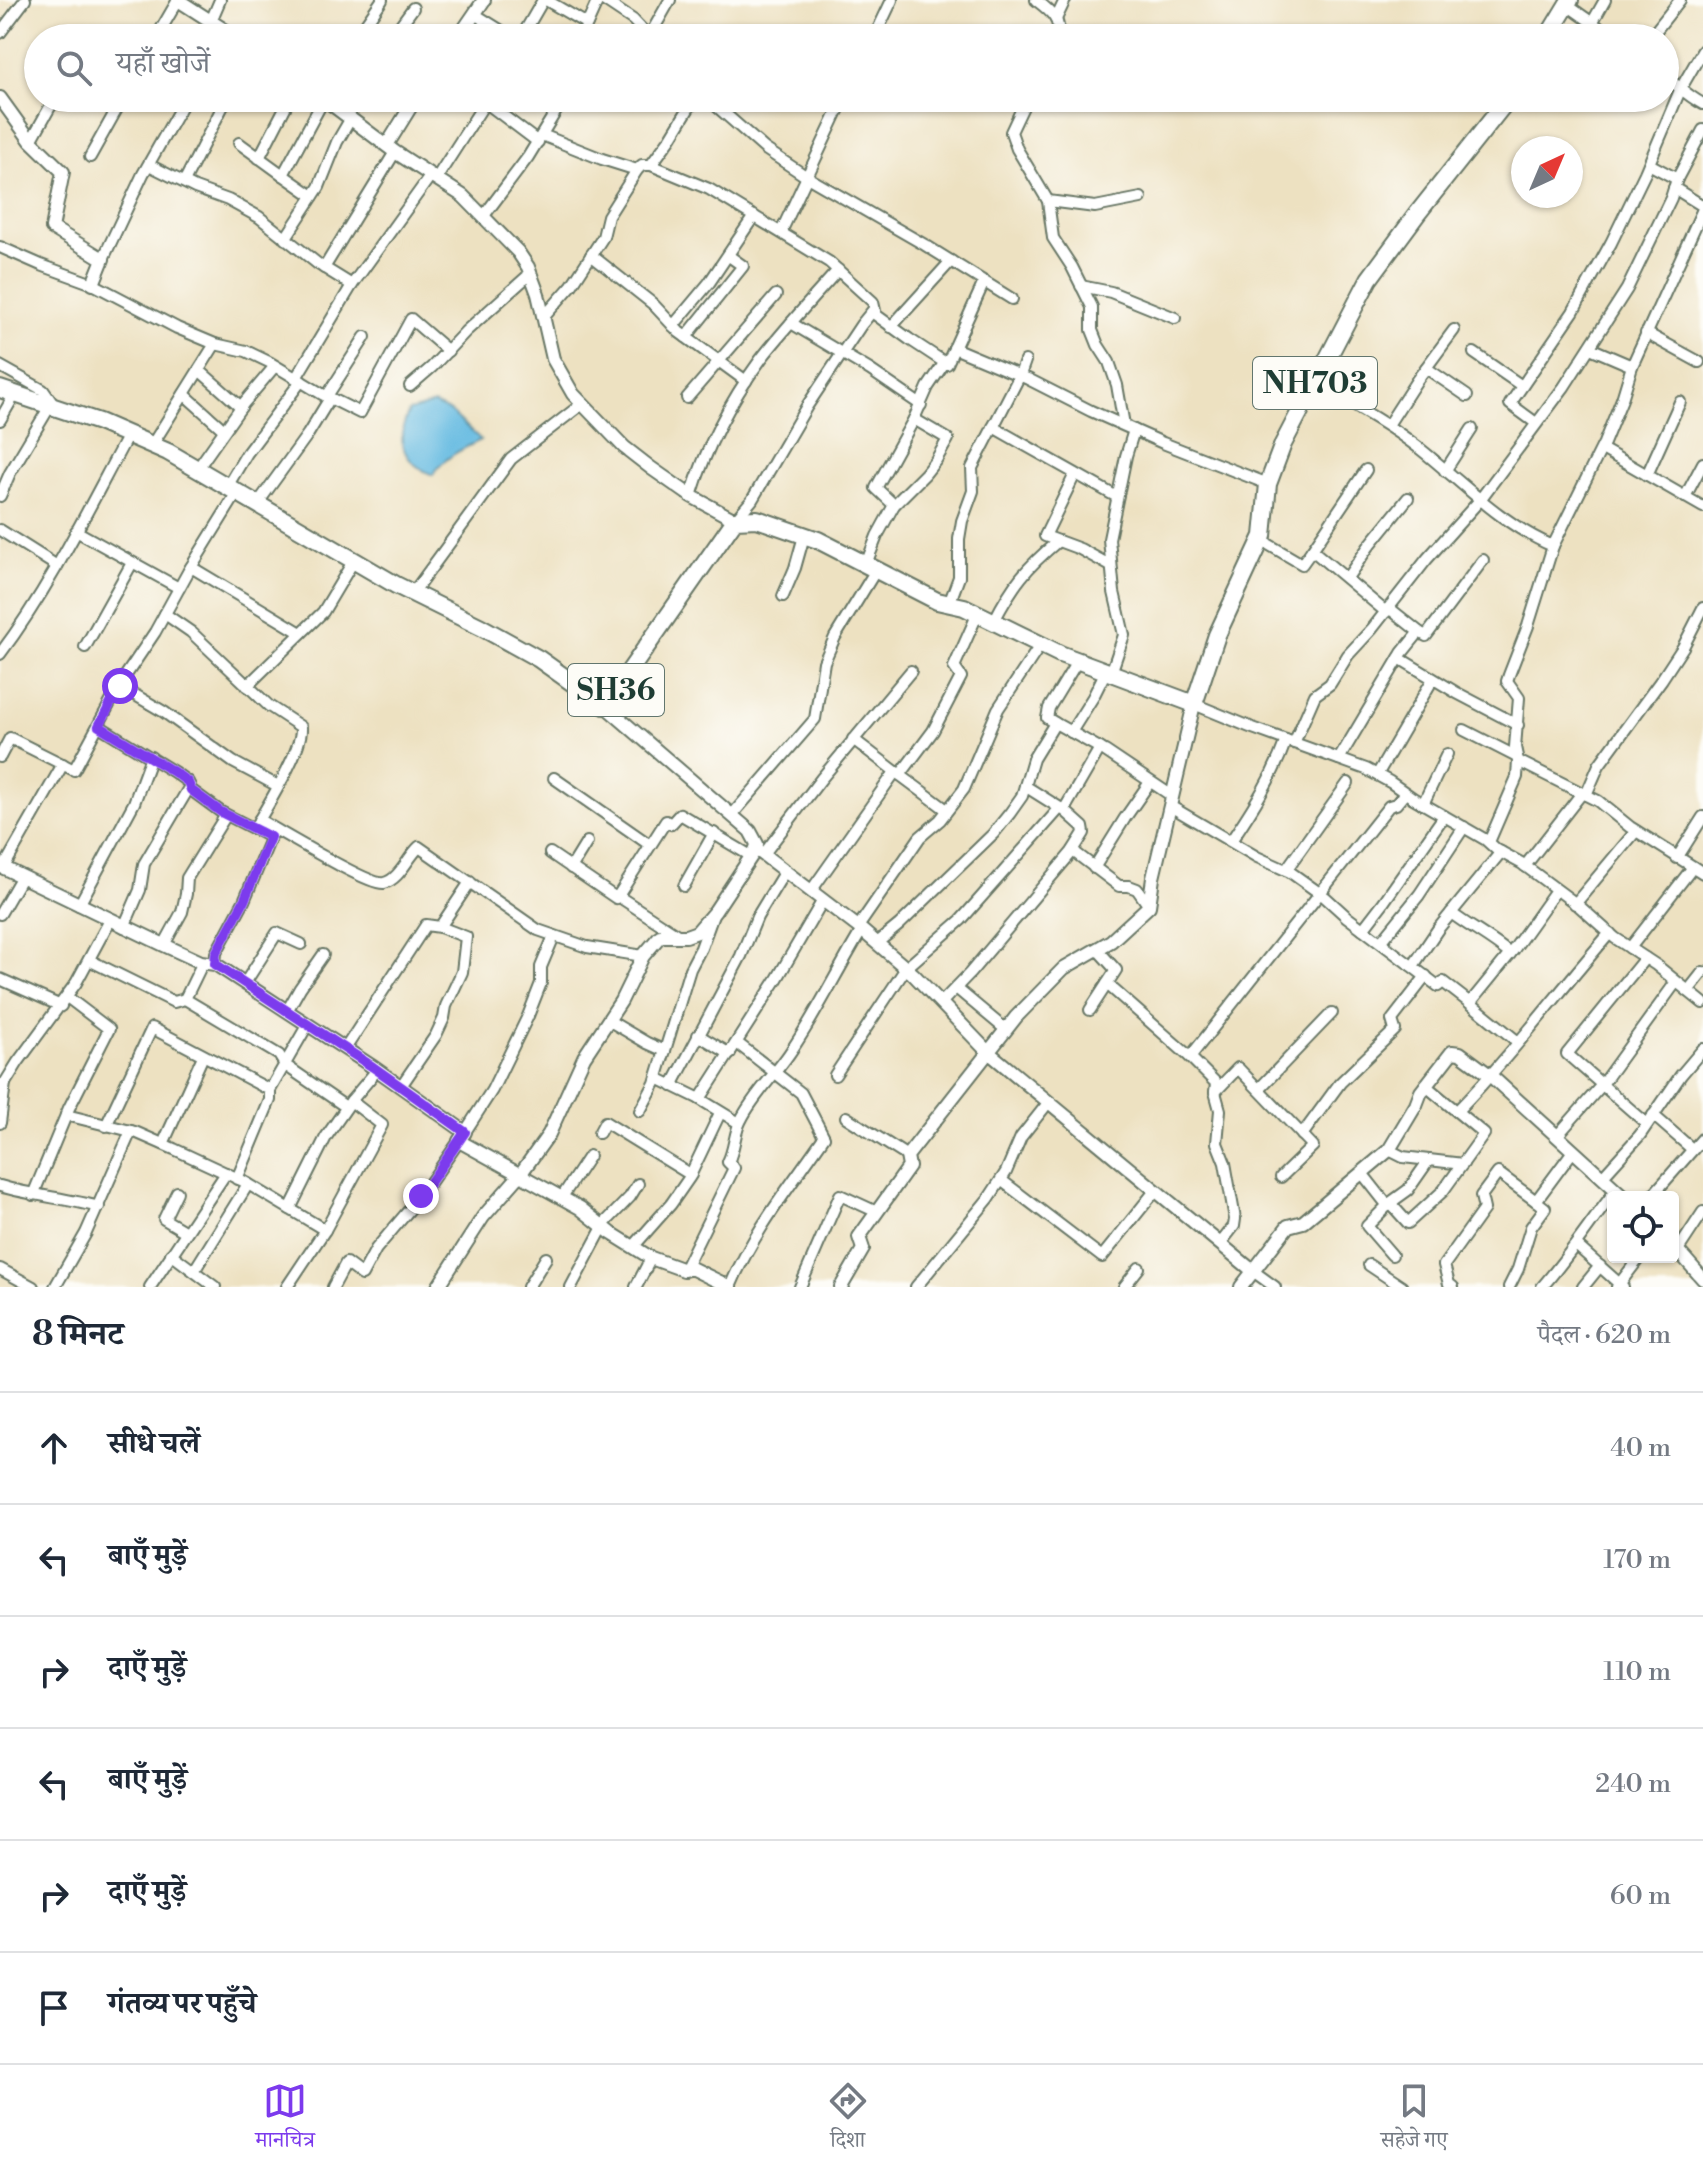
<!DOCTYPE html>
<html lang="hi">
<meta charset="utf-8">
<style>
:root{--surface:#fff;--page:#f6f6f7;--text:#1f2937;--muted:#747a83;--line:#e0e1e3;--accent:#7c3aed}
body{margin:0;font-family:"Libre Bodoni","Noto Serif Devanagari",serif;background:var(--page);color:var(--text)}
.controls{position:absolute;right:24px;bottom:24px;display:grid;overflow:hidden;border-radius:8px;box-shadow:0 2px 6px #0004}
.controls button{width:72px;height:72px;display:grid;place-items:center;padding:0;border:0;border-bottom:2px solid var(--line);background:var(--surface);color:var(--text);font:40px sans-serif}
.compass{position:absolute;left:1511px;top:136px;width:72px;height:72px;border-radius:50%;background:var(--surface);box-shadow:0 2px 6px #0004;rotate:44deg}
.stop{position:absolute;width:24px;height:24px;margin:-18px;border:6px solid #7c3aed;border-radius:50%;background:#fff}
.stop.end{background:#7c3aed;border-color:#fff;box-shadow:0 2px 8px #0008}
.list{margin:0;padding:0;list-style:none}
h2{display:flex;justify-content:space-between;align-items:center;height:104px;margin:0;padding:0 32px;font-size:34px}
h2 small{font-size:26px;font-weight:400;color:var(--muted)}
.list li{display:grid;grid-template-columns:52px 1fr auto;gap:24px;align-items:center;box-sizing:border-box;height:112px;padding:0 32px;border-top:2px solid var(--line)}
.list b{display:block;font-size:30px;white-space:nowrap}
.list em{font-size:26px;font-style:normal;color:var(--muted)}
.icon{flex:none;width:44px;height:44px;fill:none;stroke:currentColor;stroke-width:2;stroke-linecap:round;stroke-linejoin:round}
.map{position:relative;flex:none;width:1703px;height:1287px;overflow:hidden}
.search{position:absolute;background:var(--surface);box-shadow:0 2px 6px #0004;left:24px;right:24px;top:24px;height:88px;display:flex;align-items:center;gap:20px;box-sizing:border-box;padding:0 28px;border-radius:44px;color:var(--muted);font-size:30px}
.sheet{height:776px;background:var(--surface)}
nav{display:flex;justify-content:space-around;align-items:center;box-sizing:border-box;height:112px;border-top:2px solid var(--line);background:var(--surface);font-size:22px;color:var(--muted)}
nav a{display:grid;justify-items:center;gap:4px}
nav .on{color:var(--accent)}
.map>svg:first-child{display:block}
.water{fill:#64bae1;stroke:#427c8a;stroke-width:2}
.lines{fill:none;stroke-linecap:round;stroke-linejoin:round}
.minor-casing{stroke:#677665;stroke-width:14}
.tertiary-casing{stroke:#677665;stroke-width:16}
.trunk-casing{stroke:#677665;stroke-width:20}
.minor{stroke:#fff;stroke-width:10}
.tertiary{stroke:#fff;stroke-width:12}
.trunk{stroke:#fff;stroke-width:16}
.route{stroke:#7c3aed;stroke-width:10}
.labels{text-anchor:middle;stroke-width:8;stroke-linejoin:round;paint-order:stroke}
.shield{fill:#fdfcf7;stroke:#62766e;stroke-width:2}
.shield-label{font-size:30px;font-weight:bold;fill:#1f3d34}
</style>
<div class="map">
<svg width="1703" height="1287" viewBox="0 0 1703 1287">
<rect width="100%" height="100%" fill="#fdfcf7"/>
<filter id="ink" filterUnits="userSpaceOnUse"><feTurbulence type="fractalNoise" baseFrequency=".0125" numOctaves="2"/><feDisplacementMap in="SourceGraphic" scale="16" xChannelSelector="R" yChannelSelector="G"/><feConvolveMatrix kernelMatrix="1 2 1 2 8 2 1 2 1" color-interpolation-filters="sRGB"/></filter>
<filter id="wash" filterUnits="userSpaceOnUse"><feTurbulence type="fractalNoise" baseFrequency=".006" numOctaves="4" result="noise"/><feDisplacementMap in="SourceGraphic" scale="32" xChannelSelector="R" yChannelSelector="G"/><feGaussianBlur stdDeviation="1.8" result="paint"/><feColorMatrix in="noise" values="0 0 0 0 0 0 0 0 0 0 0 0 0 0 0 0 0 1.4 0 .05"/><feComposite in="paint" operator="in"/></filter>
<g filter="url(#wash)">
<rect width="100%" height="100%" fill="#ede1c1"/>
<path class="water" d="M434,404L451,412L481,440C462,449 444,457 433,475C402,462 395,441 409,411Z"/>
</g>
<g filter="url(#ink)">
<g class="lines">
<g class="minor-casing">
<g id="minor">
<polyline points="546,0 587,24"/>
<polyline points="603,0 633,20 650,38"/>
<path d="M1036,0C1049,10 1063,20 1057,38"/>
<polyline points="1567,5 1614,38"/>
<polyline points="476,15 513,38"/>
<polyline points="1056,19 1065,0"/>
<polyline points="211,21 220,0"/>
<polyline points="1592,23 1605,0"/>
<polyline points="0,33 25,0"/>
<polyline points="649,37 670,0"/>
<polyline points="156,38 178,0"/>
<polyline points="356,38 382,0"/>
<polyline points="391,38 413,8"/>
<polyline points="521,38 543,0"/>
<polyline points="581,38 598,0"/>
<polyline points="874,38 892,0"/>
<polyline points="1650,38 1680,0"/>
<path d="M1665,76C1678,86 1688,96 1703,104"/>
<polyline points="543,98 558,109"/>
<polyline points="703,98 714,104 765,149 807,177 925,245 1012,299"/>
<polyline points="1027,98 1011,132 1017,149 1048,201 1053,238 1072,267 1092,307 1092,330 1098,345 1109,362 1117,385 1124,425"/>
<polyline points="485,102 538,142"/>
<polyline points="340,110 348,98"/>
<polyline points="542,135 602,159 637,170"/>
<polyline points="31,141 55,98"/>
<polyline points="239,143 283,175 324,99"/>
<polyline points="90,157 123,98"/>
<polyline points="259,158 290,98"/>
<polyline points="1649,164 1677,179"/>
<polyline points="149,165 195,188 228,200 259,217 318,264 352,285"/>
<polyline points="651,165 709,189 829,262 873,302 876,315 909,339 947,364 984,282"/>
<polyline points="283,175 313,196"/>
<polyline points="436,179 488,98"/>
<polyline points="184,182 227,98"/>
<polyline points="1674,188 1703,206"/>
<polyline points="1048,201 1095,207 1141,198"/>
<polyline points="483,217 528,157 564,98"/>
<polyline points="781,232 844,98"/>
<polyline points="285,239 319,187 337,142 351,118"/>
<polyline points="0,247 41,265 93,284 177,328 215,344 152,445"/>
<polyline points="591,255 653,304 679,332 746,381"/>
<polyline points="103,259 143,174 186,98"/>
<polyline points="324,268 395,152"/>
<polyline points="1081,286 1111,292 1175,318"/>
<polyline points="543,318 572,285 603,237 608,216 637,170 642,165 651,165 670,139 695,98"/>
<polyline points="791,323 870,370 921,405"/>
<polyline points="673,326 709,283 754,216"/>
<polyline points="891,327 951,261"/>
<polyline points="1646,333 1699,362"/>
<polyline points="686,337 743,266 729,256"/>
<polyline points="215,344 246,351 269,362 322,394 360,413 411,319 448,351"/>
<polyline points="954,348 1028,379 1091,411 1163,443 1268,484"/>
<polyline points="1590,348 1632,366"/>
<polyline points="1474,353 1522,386"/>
<polyline points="0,366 43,390 55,407"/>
<polyline points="1426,368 1467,396"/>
<polyline points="199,370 241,407"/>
<polyline points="296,378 352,285 431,175"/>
<path d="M1315,383C1351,404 1387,423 1419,448C1463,483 1501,524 1553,546"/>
<polyline points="410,386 432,367 466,331 530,274"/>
<polyline points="184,394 224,430"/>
<polyline points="327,396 365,337"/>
<polyline points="687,398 776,295"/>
<polyline points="0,420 15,394"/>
<polyline points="1536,423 1510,404 1573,312 1611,243 1645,173 1681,88 1703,50"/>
<polyline points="1388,425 1417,380 1454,330"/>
<polyline points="993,427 1117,497"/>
<polyline points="1602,449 1703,507"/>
<polyline points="198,468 243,404 275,366"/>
<polyline points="1366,470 1312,550 1386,612"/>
<polyline points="1445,471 1472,429"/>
<polyline points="1075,474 1045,536 1080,549 1111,566"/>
<polyline points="1647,475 1680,402"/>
<polyline points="228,485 247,453 301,381"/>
<polyline points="0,496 10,473 50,406"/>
<path d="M691,496C706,447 731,400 761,359C785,328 812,299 838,270"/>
<polyline points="1685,497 1703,463"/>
<polyline points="258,503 308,434 330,398"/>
<polyline points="894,505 876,488 914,419 928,387 945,362"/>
<polyline points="735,520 752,500 807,406 861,325 874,309"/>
<polyline points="0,530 57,566"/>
<polyline points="76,531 179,588"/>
<polyline points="1261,540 1302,564 1312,550"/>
<polyline points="866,564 877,536 894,505 925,474 936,460 948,439 914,419"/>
<polyline points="191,567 301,633"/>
<polyline points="1347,578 1369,546 1408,498"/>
<polyline points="413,593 511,459 582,404"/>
<polyline points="783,596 795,568 804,536"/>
<polyline points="949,604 959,577 959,539 962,521 973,491 972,468 1020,375 1025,361"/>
<path d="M165,614L191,632L269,706L301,727C303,749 266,808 254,829"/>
<path d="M994,621C1013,584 1026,568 1058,541"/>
<polyline points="1419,632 1426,636 1483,560"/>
<polyline points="85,647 132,563"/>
<path d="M0,654C51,586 88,509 128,435"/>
<polyline points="1399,658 1457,693 1518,725"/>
<polyline points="1111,673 1124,635 1114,592 1109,539 1126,456 1134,430"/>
<polyline points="120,686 164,712 233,762 278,786"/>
<polyline points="247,686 323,612 354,560"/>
<polyline points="1194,704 1250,727 1366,769 1390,782 1413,798 1486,840 1497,850 1521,863 1579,906 1615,938 1656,965 1703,1003"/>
<polyline points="1055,723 1105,751 1172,796"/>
<polyline points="99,726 174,772 188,782 191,790 221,812 270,837"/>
<polyline points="1464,730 1517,757"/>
<polyline points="1071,732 1093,697 1106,671"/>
<polyline points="853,739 900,775 933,731 961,677 954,667 978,613"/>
<polyline points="1294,743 1315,695 1330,684 1348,655 1372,629 1427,559 1479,501 1564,387 1627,289 1671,198 1677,179 1703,130"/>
<polyline points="0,757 10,738 74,770 122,681 155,632 188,572 238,491"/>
<polyline points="1339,759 1402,653 1419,632 1389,608"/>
<polyline points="1518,761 1598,801 1630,827 1703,873"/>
<polyline points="900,775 947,810"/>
<polyline points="1377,775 1433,679"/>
<polyline points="554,778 650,845"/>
<polyline points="1025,786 1060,808"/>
<polyline points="1586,795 1599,765 1662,679 1683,647 1703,608"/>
<polyline points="1423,804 1447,754"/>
<polyline points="1170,806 1257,857 1290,872 1325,897 1347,917 1438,986 1443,982 1470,1003"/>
<polyline points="732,815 815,719 824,662 835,637 876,570"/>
<path d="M259,820C278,830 369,886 384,883C399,880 408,857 419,847L538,930L587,947L643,956"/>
<path d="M1231,841C1253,808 1273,777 1286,740"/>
<polyline points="1489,842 1517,777 1518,761 1515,747 1519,698 1507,681 1509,675 1528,626 1553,546 1604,443 1622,399 1632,366 1703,209"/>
<polyline points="1073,851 1119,886 1129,886 1137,889 1149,906"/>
<polyline points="550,853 616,898 618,896"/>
<polyline points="763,855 821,779 911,671"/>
<polyline points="1677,858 1703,817"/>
<polyline points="1525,866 1582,793"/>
<polyline points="4,867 63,764"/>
<polyline points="571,868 587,842"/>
<polyline points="1094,868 1125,818 1150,782"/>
<polyline points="1286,870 1348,783"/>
<polyline points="684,886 714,833"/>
<polyline points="811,891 895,772"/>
<polyline points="1575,904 1636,831"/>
<polyline points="79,905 134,803 151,757"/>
<path d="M1451,913C1471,928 1491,938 1510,954"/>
<polyline points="0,914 22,876"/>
<polyline points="124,927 140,890 144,864 190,786"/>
<polyline points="858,927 920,837 940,820 964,789 998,709 1041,644"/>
<polyline points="1363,929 1383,903 1444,816"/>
<polyline points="676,934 618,896 666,821 671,824 680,814 751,856"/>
<polyline points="1381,942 1419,895 1464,827"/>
<polyline points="877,943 899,925 993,834 1010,813 1022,796 1033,759 1055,723 1047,718 1049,708 1078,660"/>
<polyline points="164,945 182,912 186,894 187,878 226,815"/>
<polyline points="1630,948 1693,867"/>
<polyline points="1645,958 1567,1054 1647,1124"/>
<polyline points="89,960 174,1002 185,999"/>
<polyline points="203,962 185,999 279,1055 285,1065 346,1107"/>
<polyline points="215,964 216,953 244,901 272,834"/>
<polyline points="1413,966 1438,929 1501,852"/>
<polyline points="0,979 61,1006"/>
<polyline points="245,983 277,933 301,944"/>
<polyline points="1107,984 1190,1057 1216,1083 1215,1092 1220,1110 1217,1143 1225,1163 1235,1219 1234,1226 1220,1244"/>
<polyline points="956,988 1005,1029"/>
<polyline points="1688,991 1703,972"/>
<polyline points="941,1003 970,973 1072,852 1084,833 1083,827 1064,810 1100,748"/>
<polyline points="1090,1010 1116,970 1097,949"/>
<polyline points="287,1011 300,988 323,955"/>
<polyline points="608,1020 647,1043 665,1051"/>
<polyline points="698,1035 730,1054"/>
<polyline points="1518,1042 1470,1003 1514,949 1556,890"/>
<polyline points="345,1049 426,925 440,927 470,882"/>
<polyline points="1190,1057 1389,806 1396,804 1405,793"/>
<polyline points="835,1075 906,968 961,920 1060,808 1064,810"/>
<polyline points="657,1078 698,1098 739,1123"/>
<polyline points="0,1085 5,1083 18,1062 76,983 110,920"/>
<polyline points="401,1086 436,1035 444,1018 446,1006 462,972 466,937 440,927"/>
<polyline points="672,1086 741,956 757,917 785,871"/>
<polyline points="1259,1089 1332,1013"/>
<polyline points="1215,1092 1238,1068 1313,1146 1281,1177"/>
<polyline points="700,1099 777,979 823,900"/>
<polyline points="640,1111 655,1083 690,969 701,948 713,915"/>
<path d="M1457,1111C1512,1055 1558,992 1610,933"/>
<polyline points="66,1115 135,1132 174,1149 243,1181 325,1230 287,1287"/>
<polyline points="1653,1115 1692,1149"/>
<polyline points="846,1117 907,1156"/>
<polyline points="0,1123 5,1083"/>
<polyline points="106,1126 152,1028 270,1090"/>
<polyline points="465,1132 492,1090 528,1016 541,983 541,967 554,936"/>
<polyline points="599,1133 605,1122 691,1175"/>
<polyline points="1302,1135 1340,1083 1395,1030 1392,1020 1426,976"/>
<polyline points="1557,1136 1600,1087 1676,982"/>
<polyline points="163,1144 203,1056"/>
<polyline points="1389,1150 1403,1157 1429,1160"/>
<polyline points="1362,1173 1388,1206"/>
<polyline points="1602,1177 1640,1135 1681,1075 1703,1049"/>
<polyline points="237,1179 270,1100 270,1090 308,1024"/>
<polyline points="1001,1180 1102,1257 1155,1191"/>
<path d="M0,1186C33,1196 66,1198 99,1207"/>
<polyline points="177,1192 164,1219 186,1232"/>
<polyline points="33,1195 69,1108 109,1029 67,997"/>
<polyline points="562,1197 589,1156"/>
<polyline points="1651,1197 1703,1138"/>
<polyline points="1390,1203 1408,1223 1443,1191 1484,1134 1425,1085"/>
<polyline points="290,1209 326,1137 351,1101 377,1070"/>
<polyline points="602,1226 630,1197 638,1184"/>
<polyline points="325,1230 382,1125 351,1101"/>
<polyline points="1576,1245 1623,1287"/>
<polyline points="633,1247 671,1204 689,1178 720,1113"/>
<polyline points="1678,1250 1703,1212"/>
<polyline points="171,1254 215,1287"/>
<polyline points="1392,1255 1367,1226 1390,1203 1408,1190 1429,1160 1463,1164"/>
<polyline points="1369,1265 1402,1287"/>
<polyline points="0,1269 33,1287"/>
<path d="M684,1270L734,1168L728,1162C735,1148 734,1133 741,1120C753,1096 773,1077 789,1054C816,1015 837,971 862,930"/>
<polyline points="194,1271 248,1184"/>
<polyline points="1253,1271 1275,1287"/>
<polyline points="55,1287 86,1233 131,1131"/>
<polyline points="150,1287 226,1173"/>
<polyline points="333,1287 346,1263 362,1275 376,1249 421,1196 459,1141"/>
<polyline points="528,1287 546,1258"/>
<polyline points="571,1287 603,1227"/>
<polyline points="636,1287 651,1258"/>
<path d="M730,1287C753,1232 791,1185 824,1137L801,1093L737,1043"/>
<polyline points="800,1287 840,1195 877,1212"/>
<polyline points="916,1287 989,1198 1006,1172 1021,1137 1048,1103"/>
<polyline points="1124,1287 1139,1268"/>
<polyline points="1453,1287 1449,1284 1444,1265 1484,1209 1481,1196 1498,1173 1536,1201"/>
<polyline points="1509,1287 1518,1269 1531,1227 1545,1208 1536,1201 1573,1151"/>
<path d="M1542,1287C1569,1256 1591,1222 1616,1190"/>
<polyline points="1583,1287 1600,1266"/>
<polyline points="1617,1287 1640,1257"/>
</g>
</g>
<g class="tertiary-casing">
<g id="tertiary">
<polyline points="178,0 237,38"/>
<polyline points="458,38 484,0"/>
<polyline points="0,98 31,141 63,172 52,228 103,259 93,284"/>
<polyline points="323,98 395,152 463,196 518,252 528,267 538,294 553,359 573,394 624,447 651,468 691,496 735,520"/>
<polyline points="387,145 416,98"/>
<polyline points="756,849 858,927 913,974 987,1051 1253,1271"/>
<polyline points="0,866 164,945 201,962 215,964 373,1067 465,1132 459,1141 580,1208 611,1233 651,1258 684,1270 691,1268 730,1287"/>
<polyline points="1673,1245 1703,1279"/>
<polyline points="438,1287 483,1217 519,1176 549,1134 584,1057 621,1001 643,956 660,936 686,936 697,932 715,911 756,849 757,844 750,831 605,706"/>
<polyline points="841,1287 863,1249 859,1237 909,1167 907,1156 1016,1017 1064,968 1111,941 1149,906 1153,878 1194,704"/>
<polyline points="1241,1287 1288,1226 1303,1222 1389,1150 1416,1105 1421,1092 1452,1052 1460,1053 1491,1076 1624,1197"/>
</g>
</g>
<g class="trunk-casing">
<g id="trunk">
<polyline points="1547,38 1570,0"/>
<polyline points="0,389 99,422 168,452 396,585 481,627 539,659 605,706 735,520 757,519 818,540 937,601 964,607 1060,654 1194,704 1217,635 1263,536 1268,484 1283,444 1369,279 1417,214 1509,98"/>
</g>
</g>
<use href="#minor" class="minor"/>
<use href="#tertiary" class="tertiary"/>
<use href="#trunk" class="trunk"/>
</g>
</g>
<g class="lines" filter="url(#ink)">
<polyline class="route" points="120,686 99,726 174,772 188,782 191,790 221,812 270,837 244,901 216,953 215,964 373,1067 465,1132 421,1196"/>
</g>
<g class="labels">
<g class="shield">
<rect x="1253" y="357" width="124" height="52" rx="6"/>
<rect x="568" y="664" width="96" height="52" rx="6"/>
</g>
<g class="shield-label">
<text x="1315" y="393">NH703</text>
<text x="616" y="700">SH36</text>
</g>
</g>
</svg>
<div class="controls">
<button><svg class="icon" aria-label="locate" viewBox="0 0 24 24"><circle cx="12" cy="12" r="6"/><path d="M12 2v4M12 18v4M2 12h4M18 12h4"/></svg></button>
</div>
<svg class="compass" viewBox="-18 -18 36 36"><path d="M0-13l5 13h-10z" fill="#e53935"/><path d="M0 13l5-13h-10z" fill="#747a83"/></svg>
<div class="stop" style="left:120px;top:686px"></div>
<div class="stop end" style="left:421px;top:1196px"></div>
<div class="search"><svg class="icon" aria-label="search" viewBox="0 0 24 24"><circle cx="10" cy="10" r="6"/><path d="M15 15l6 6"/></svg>यहाँ खोजें</div>
</div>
<section class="sheet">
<h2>8 मिनट<small>पैदल · 620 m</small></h2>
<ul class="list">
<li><svg class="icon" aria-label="ahead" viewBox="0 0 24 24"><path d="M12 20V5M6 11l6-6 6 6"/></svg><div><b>सीधे चलें</b></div><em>40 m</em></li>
<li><svg class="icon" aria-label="left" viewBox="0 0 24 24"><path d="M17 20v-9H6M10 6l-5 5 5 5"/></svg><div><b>बाएँ मुड़ें</b></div><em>170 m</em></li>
<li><svg class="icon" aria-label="right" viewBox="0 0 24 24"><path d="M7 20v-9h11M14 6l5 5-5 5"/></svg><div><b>दाएँ मुड़ें</b></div><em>110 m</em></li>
<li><svg class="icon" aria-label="left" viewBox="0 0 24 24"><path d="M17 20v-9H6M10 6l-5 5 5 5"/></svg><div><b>बाएँ मुड़ें</b></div><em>240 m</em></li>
<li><svg class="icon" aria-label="right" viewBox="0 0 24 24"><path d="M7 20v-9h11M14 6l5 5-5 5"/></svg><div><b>दाएँ मुड़ें</b></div><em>60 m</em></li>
<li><svg class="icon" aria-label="arrive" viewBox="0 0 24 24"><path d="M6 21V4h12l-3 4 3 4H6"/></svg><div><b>गंतव्य पर पहुँचे</b></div></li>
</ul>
</section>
<nav>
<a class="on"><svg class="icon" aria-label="map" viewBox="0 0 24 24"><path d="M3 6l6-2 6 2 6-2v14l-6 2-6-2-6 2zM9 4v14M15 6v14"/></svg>मानचित्र</a>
<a><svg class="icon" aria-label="directions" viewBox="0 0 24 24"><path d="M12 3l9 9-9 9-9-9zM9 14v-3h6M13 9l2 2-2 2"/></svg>दिशा</a>
<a><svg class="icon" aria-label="saved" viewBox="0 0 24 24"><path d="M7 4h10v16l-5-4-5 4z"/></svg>सहेजे गए</a>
</nav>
